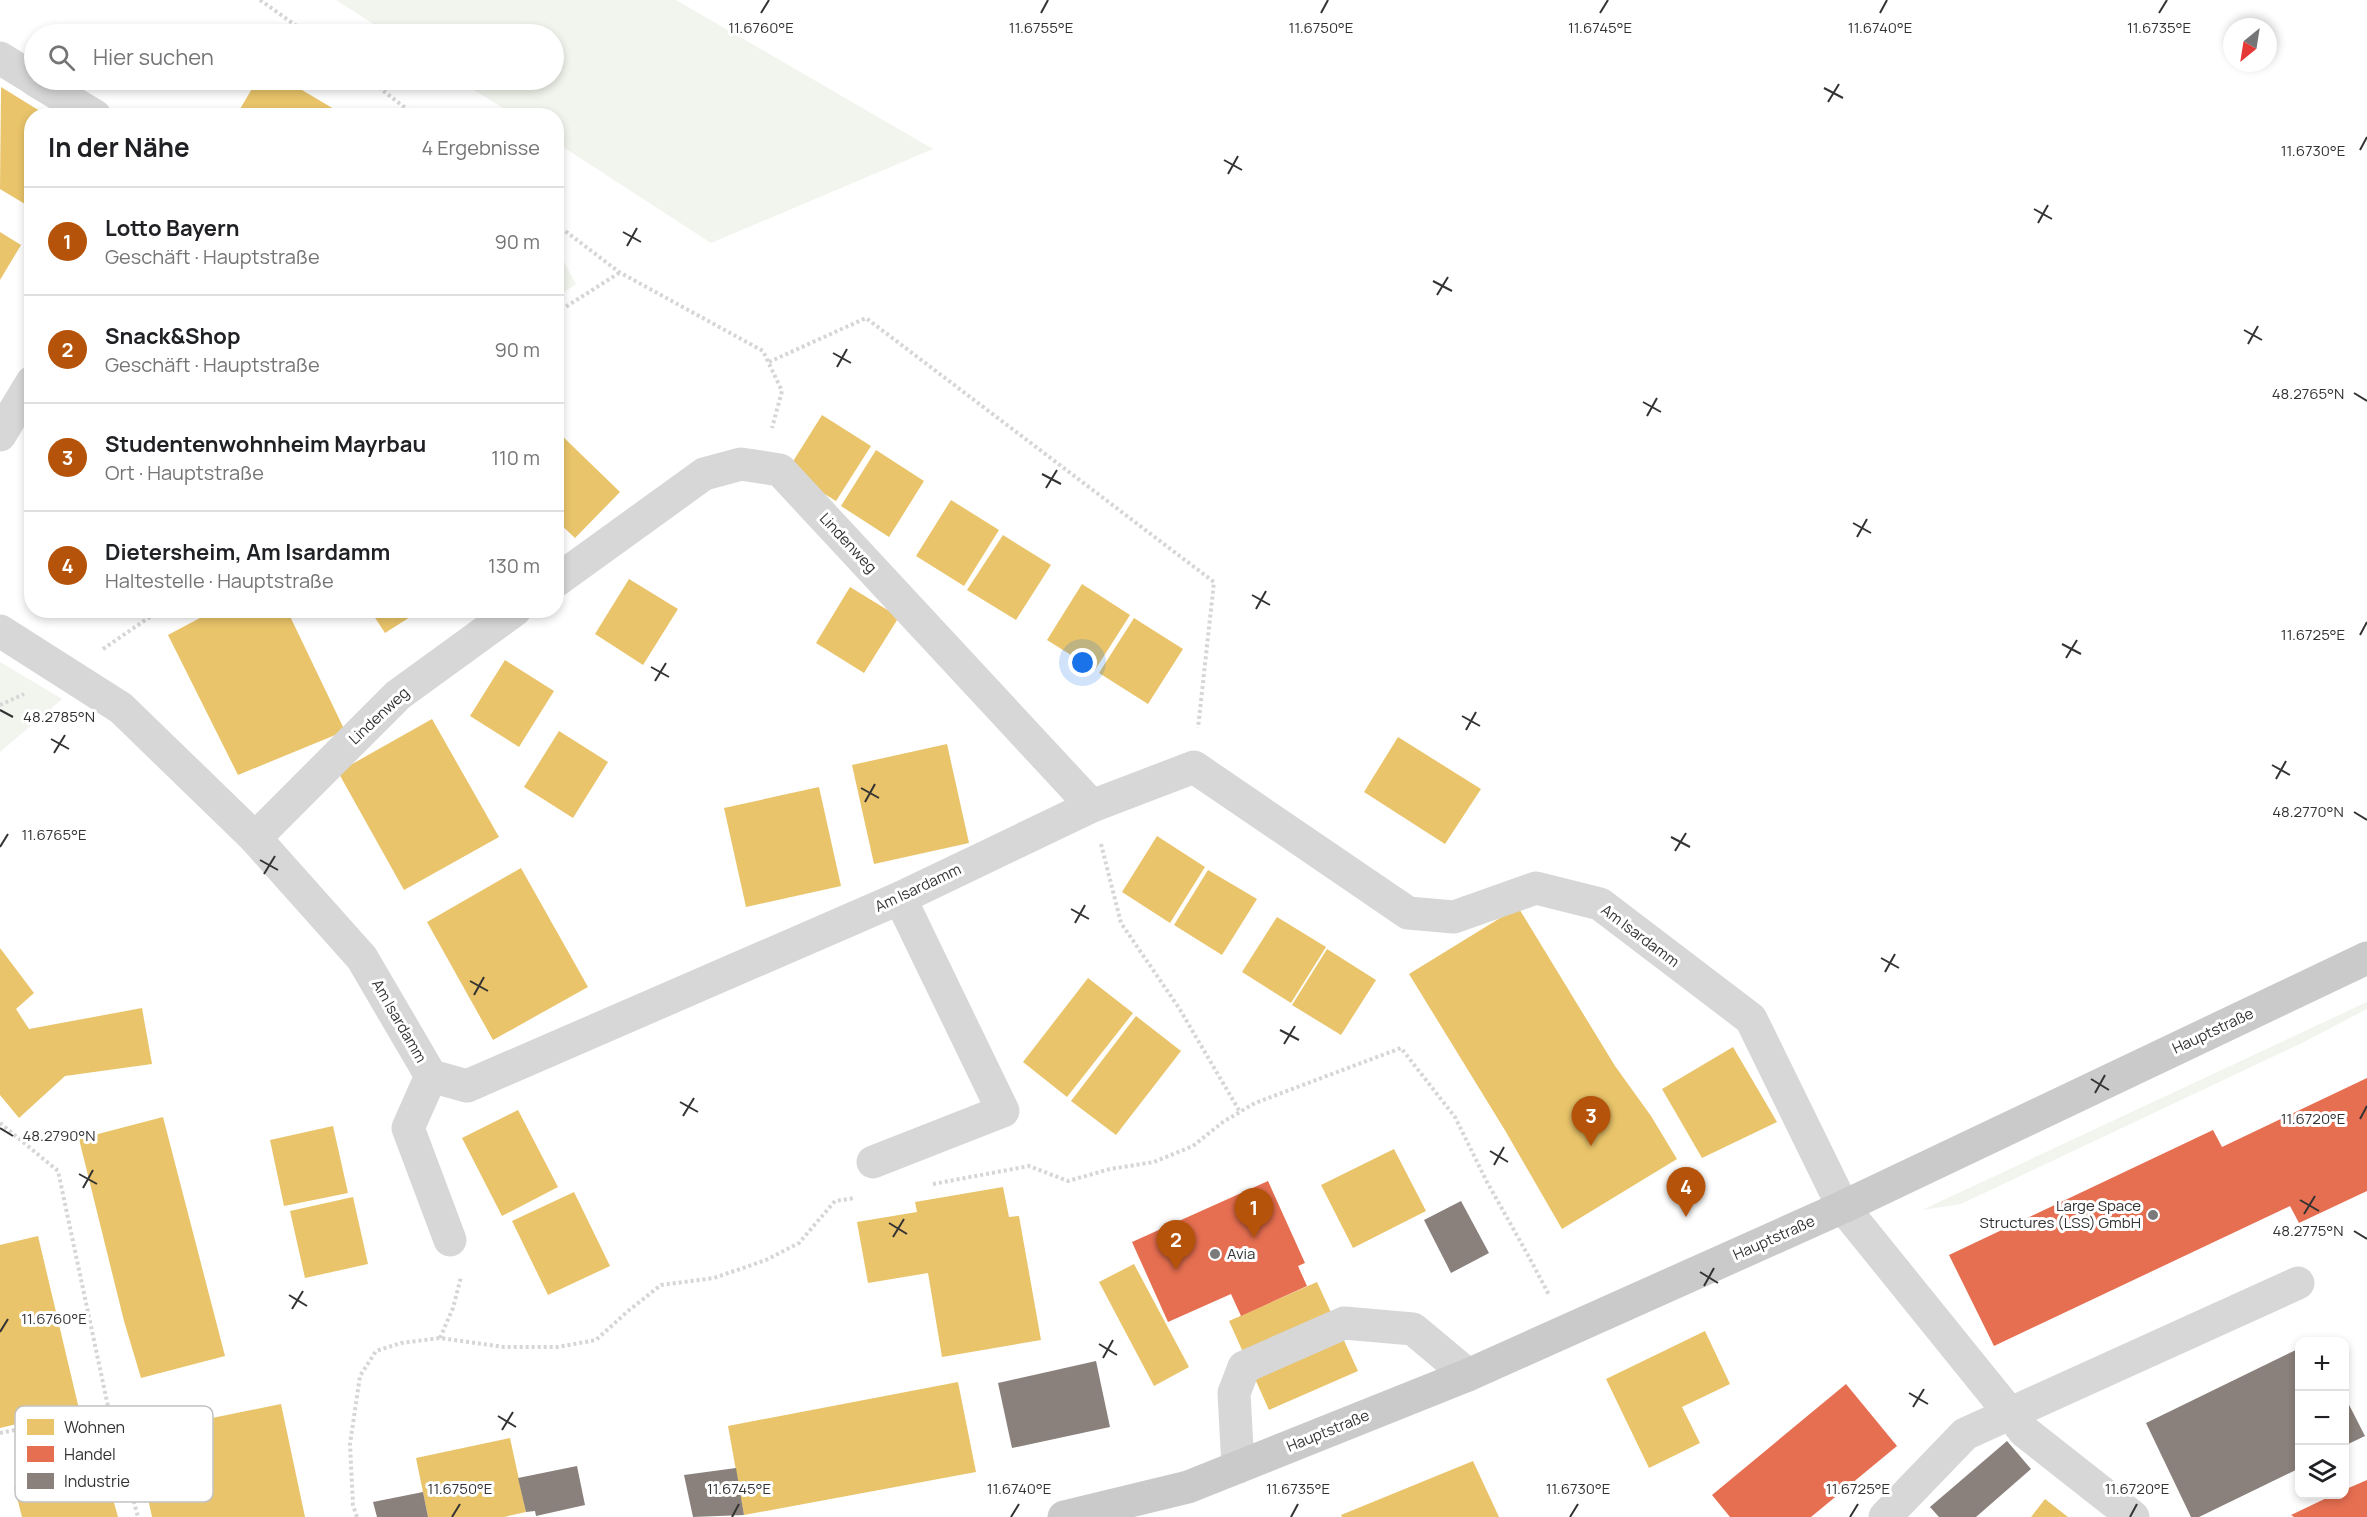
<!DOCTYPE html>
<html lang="de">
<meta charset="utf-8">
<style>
:root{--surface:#fff;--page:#f2f2f2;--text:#202124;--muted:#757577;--line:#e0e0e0;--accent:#b45309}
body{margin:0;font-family:Manrope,sans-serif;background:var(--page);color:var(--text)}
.controls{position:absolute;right:18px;bottom:18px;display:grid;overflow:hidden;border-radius:12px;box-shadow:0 3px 9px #0003}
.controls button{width:54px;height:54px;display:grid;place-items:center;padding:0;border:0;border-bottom:2px solid var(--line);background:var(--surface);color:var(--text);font:30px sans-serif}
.compass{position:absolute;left:2223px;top:18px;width:54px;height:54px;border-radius:50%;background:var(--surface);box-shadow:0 3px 9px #0003;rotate:210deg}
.you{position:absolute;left:1083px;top:663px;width:21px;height:21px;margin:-15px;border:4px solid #fff;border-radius:50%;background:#1a73e8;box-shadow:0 0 0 9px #1a73e833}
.badge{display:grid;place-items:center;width:39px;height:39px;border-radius:50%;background:var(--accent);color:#fff;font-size:20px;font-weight:700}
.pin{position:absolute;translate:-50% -50px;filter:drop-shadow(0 2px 3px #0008)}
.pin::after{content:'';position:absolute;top:32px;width:21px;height:18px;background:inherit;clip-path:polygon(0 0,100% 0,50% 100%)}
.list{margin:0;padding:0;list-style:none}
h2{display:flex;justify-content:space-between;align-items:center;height:78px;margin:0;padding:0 24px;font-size:26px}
h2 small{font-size:20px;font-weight:400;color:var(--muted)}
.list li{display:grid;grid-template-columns:39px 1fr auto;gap:18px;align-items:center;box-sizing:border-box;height:108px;padding:0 24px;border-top:2px solid var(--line)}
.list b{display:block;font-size:22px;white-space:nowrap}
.list p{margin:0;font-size:20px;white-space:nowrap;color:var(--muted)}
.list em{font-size:20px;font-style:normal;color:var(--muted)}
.icon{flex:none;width:33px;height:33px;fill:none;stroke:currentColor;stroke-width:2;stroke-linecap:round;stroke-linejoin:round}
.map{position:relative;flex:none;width:2367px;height:1517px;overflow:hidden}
.search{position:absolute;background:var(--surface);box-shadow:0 3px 9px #0003;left:24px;top:24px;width:540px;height:66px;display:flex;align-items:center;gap:15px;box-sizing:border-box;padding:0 21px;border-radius:33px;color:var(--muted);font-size:22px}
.panel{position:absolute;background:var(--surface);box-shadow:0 3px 9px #0003;left:24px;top:108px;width:540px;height:510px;border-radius:24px}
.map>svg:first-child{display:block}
.green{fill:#f1f5ed}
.homes{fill:#e9c46a}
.shops{fill:#e76f51}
.industry{fill:#8a817c}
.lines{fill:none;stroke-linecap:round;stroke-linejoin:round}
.path{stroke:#d6d6d6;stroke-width:4;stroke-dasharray:3 3;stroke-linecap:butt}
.minor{stroke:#d7d7d7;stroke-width:33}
.major{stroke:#cacaca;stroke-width:33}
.ticks{fill:none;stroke:#333;stroke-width:2}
.poi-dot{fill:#7a7a7a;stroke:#fff;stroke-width:2}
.labels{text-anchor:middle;stroke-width:6;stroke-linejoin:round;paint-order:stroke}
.street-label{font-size:15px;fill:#333;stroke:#fff}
.poi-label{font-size:15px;fill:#333;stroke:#fff;text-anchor:end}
.key{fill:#fff;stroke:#c2c2c2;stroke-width:1.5}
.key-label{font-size:16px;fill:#333}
.ticks-label{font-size:15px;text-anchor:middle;fill:#333;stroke:#fff;stroke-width:6;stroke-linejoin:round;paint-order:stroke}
</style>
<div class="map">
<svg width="2367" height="1517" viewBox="0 0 2367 1517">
<rect width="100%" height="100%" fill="#fff"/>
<g class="green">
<polygon points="336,0 676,0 933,149 711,243 557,143 556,116 514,115 458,80 554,80 554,34 389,34"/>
<polygon points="557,249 576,284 557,297 556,297"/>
<polygon points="0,662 62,699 0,752"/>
<polygon points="2367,1002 2367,1009 2304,1042 1961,1204 1922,1210"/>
</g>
<g class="homes">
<polygon points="257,80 285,80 334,109 330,116 236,116"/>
<polygon points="1,87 48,116 32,116 32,192 25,204 0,189"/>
<polygon points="0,232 21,245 0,280"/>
<polygon points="822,415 871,446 836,501 787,471"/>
<polygon points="556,430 620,492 575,538 556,520"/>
<polygon points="876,450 924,481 889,537 841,506"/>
<polygon points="951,500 999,530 964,586 916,556"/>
<polygon points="1003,535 1051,565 1016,620 967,590"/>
<polygon points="629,579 678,609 643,665 595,634"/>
<polygon points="1082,584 1130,615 1095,670 1047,640"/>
<polygon points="850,587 899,617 864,673 816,643"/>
<polygon points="215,610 287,610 345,731 238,775 168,635"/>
<polygon points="370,610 421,610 385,633"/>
<polygon points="1134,618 1183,649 1148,704 1099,673"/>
<polygon points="505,660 554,691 519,747 470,716"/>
<polygon points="432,719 499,837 404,890 338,772"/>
<polygon points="559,731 608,762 573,818 524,787"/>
<polygon points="1398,737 1481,789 1445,844 1364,792"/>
<polygon points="947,744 969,843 874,864 852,765"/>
<polygon points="819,787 841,886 746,907 724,808"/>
<polygon points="1157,836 1205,867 1170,923 1122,892"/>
<polygon points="521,868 588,987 493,1040 427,922"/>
<polygon points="1208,870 1257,899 1222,955 1174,925"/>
<polygon points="1518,907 1615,1066 1651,1116 1677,1159 1562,1229 1506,1132 1409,974"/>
<polygon points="1277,917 1326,947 1291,1003 1242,972"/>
<polygon points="0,948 34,993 16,1009 29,1029 142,1008 152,1064 65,1076 19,1118 0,1095"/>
<polygon points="1327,949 1376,980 1341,1035 1292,1005"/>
<polygon points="1088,978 1133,1013 1067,1097 1023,1062"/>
<polygon points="1136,1016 1181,1051 1116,1135 1071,1101"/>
<polygon points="1733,1047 1777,1122 1702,1158 1662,1089"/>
<polygon points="518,1110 558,1187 502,1216 462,1138"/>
<polygon points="163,1117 225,1356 141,1378 124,1321 79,1139"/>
<polygon points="333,1126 348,1193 284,1206 270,1140"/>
<polygon points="1394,1149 1426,1211 1353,1248 1321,1185"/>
<polygon points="1003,1187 1009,1217 1019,1216 1041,1340 942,1357 928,1273 868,1283 857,1222 917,1212 915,1202"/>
<polygon points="574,1192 610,1266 548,1295 512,1221"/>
<polygon points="353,1197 368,1264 305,1278 290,1211"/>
<polygon points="38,1236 79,1409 0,1428 0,1245"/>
<polygon points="1134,1264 1189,1367 1154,1386 1099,1282"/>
<polygon points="1317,1282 1358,1371 1269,1410 1229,1321"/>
<polygon points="1705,1331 1730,1384 1682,1407 1700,1443 1649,1468 1606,1379"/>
<polygon points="958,1382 976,1472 744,1515 728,1426"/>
<polygon points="281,1404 305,1517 152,1517 134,1434"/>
<polygon points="510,1438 526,1512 504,1517 428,1517 416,1458"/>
<polygon points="1473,1461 1499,1517 1342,1517 1341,1515"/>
<polygon points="103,1463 118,1517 22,1517 14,1486"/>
<polygon points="2045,1499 2068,1517 2031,1517"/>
</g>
<g class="shops">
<polygon points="2367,1078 2367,1191 2299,1223 2290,1206 1994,1346 1949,1255 2213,1130 2222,1147"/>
<polygon points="1268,1181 1305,1263 1298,1266 1307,1286 1241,1316 1231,1294 1168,1322 1132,1242"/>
<polygon points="1846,1384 1897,1446 1811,1517 1730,1517 1712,1495"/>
<polygon points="2367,1480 2367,1517 2294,1517 2291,1515 2335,1494 2344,1494 2344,1490"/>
</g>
<g class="industry">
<polygon points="1461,1201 1489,1253 1451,1273 1424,1220"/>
<polygon points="2300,1348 2300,1468 2199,1517 2191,1517 2146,1423"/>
<polygon points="1096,1361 1110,1427 1012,1448 998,1383"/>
<polygon points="2344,1395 2365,1436 2344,1446"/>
<polygon points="2007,1441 2031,1469 1976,1517 1939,1517 1930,1507"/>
<polygon points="577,1466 585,1505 536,1516 535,1511 526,1512 518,1478"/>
<polygon points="736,1468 744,1515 693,1517 684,1475"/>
<polygon points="423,1492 428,1517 377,1517 373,1502"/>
</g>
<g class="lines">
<g class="path">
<polyline points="260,0 308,34"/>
<polyline points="369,80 416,116"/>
<polyline points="556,224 619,272 763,351 782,391 772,428"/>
<polyline points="556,313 619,273"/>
<polyline points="769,362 866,318 1214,582 1198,728"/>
<polyline points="103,649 160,610"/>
<polyline points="0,705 24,694"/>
<polyline points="1101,844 1121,923 1179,1008 1240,1112"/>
<polyline points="0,1123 58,1171 109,1411 138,1517"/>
<polyline points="933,1184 1029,1166 1068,1181 1110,1169 1154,1162 1193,1146 1223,1122 1255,1103 1401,1048 1455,1117 1487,1182 1529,1257 1549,1295"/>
<polyline points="440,1338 453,1308 461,1277"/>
<polyline points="0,1433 109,1411"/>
<polyline points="357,1517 353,1505 350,1444 360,1376 376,1351 401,1343 440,1338 504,1347 558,1347 596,1340 628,1311 661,1285 714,1278 766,1260 799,1243 835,1201 855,1198"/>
</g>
<g class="minor">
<polyline points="0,58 34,79"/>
<polyline points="35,80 95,116"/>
<polyline points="0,435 32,382"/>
<polyline points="556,581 704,474 741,464 780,470 1092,806"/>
<polyline points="0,631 121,708 255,838 362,958 431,1076 467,1086 900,898 1092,806 1194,767 1408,913 1454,917 1536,888 1600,904 1751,1019 1843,1207 2025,1432 2133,1517"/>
<polyline points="255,838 398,695 515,610"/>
<polyline points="431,1076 408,1128 450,1240"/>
<polyline points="873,1162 1003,1111 900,898"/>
<polyline points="1238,1467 1234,1393 1244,1367 1344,1323 1413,1329 1468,1375"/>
<polyline points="1885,1517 1965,1434 2298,1283"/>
</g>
<polyline class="major" points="1064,1517 1188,1487 1468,1375 1843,1207 2367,958"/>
</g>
<path class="ticks" d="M761,13L769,0M1041,13L1048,0M1321,13L1328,0M1600,13L1608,0M1880,13L1887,0M2159,13L2167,0M1824,88L1843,98M1828,102L1839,84M2360,150L2367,137M1224,160L1242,170M1228,174L1238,156M2034,209L2052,219M2038,223L2048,205M623,232L641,242M627,246L637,228M1433,281L1452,291M1437,295L1448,277M2244,330L2262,340M2248,344L2258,326M833,353L851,363M837,367L847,349M2354,393L2367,401M1643,402L1661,412M1647,416L1657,398M1042,474L1061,484M1046,488L1057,470M1853,523L1871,533M1857,537L1867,519M1252,595L1270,605M1256,609L1266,591M2360,635L2367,622M2062,644L2081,654M2066,658L2077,640M651,667L669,677M655,681L666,663M0,710L13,717M1462,716L1480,726M1466,730L1476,712M51,739L69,749M54,753L65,735M2272,765L2290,775M2276,779L2286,761M861,788L879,798M865,802L875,784M2354,812L2367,820M1671,837L1690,847M0,847L8,834M1675,851L1686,833M260,860L278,870M264,874L275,856M1071,909L1089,919M1075,923L1085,905M1881,958L1899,968M1885,972L1895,954M470,981L488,991M474,995L484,977M1280,1030L1299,1040M1284,1044L1295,1026M2091,1079L2109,1090M2095,1093L2105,1075M680,1102L698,1112M683,1116L694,1098M2360,1119L2367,1106M0,1128L13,1136M1490,1151L1508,1162M1494,1165L1504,1147M79,1174L97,1184M83,1188L93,1170M2300,1200L2319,1211M2304,1214L2315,1196M889,1223L907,1234M2354,1231L2367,1239M893,1237L904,1219M1700,1272L1718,1283M1704,1286L1714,1268M289,1295L307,1306M292,1309L303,1291M0,1332L8,1319M1099,1344L1117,1355M1103,1358L1113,1340M1909,1393L1928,1404M1913,1407L1924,1389M498,1416L516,1427M502,1430L513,1412M452,1517L460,1504M732,1517L739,1504M1011,1517L1019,1504M1291,1517L1298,1504M1570,1517L1578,1504M1850,1517L1858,1504M2130,1517L2137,1504"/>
<g class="poi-dot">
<circle cx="2153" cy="1215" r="6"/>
<circle cx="1215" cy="1254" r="6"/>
</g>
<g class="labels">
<g class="street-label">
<text transform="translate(848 543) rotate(47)" y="5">Lindenweg</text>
<text transform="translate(379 716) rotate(-43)" y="5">Lindenweg</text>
<text transform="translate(918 888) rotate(-25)" y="5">Am Isardamm</text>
<text transform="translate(1640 936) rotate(37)" y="5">Am Isardamm</text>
<text transform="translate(399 1021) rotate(60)" y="5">Am Isardamm</text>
<text transform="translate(2213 1031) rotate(-25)" y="5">Hauptstraße</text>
<text transform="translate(1774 1238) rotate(-24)" y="5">Hauptstraße</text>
<text transform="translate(1328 1431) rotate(-22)" y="5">Hauptstraße</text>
</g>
<g class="poi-label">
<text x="2141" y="1211">Large Space<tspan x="2141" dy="17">Structures (LSS) GmbH</tspan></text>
<text x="1227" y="1259" text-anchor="start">Avia</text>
</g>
</g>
<rect x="15" y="1406" width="198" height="96" rx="9" class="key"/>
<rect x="27" y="1419" width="27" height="16" fill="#e9c46a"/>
<rect x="27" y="1446" width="27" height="16" fill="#e76f51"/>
<rect x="27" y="1473" width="27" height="16" fill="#8a817c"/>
<g class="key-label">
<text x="64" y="1433">Wohnen</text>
<text x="64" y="1460">Handel</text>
<text x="64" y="1487">Industrie</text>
</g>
<g class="ticks-label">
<text x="1041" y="33">11.6755°E</text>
<text x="1321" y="33">11.6750°E</text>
<text x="1600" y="33">11.6745°E</text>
<text x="1880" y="33">11.6740°E</text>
<text x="2159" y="33">11.6735°E</text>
<text x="761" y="33">11.6760°E</text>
<text x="2313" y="156">11.6730°E</text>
<text x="2308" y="399">48.2765°N</text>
<text x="2313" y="640">11.6725°E</text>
<text x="59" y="722">48.2785°N</text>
<text x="2308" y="817">48.2770°N</text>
<text x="54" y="840">11.6765°E</text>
<text x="2313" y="1124">11.6720°E</text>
<text x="59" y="1141">48.2790°N</text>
<text x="2308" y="1236">48.2775°N</text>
<text x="54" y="1324">11.6760°E</text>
<text x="460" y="1494">11.6750°E</text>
<text x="739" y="1494">11.6745°E</text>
<text x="1019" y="1494">11.6740°E</text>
<text x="1298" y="1494">11.6735°E</text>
<text x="1578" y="1494">11.6730°E</text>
<text x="1858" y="1494">11.6725°E</text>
<text x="2137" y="1494">11.6720°E</text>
</g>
</svg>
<div class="controls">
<button>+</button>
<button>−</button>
<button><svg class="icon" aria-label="layers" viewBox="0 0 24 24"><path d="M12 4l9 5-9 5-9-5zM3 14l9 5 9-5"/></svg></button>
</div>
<svg class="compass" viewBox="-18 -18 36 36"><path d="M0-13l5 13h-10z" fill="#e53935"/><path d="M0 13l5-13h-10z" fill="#757577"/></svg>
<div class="you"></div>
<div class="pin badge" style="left:1254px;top:1238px">1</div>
<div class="pin badge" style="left:1176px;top:1270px">2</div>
<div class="pin badge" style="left:1591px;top:1146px">3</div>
<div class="pin badge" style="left:1686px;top:1217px">4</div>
<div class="search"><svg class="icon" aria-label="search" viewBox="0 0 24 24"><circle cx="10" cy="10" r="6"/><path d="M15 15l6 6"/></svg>Hier suchen</div>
<section class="panel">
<h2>In der Nähe<small>4 Ergebnisse</small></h2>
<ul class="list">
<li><span class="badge">1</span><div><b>Lotto Bayern</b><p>Geschäft · Hauptstraße</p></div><em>90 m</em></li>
<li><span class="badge">2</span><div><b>Snack&amp;Shop</b><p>Geschäft · Hauptstraße</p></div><em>90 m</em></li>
<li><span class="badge">3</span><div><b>Studentenwohnheim Mayrbau</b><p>Ort · Hauptstraße</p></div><em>110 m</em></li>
<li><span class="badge">4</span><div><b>Dietersheim, Am Isardamm</b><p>Haltestelle · Hauptstraße</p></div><em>130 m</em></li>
</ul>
</section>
</div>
